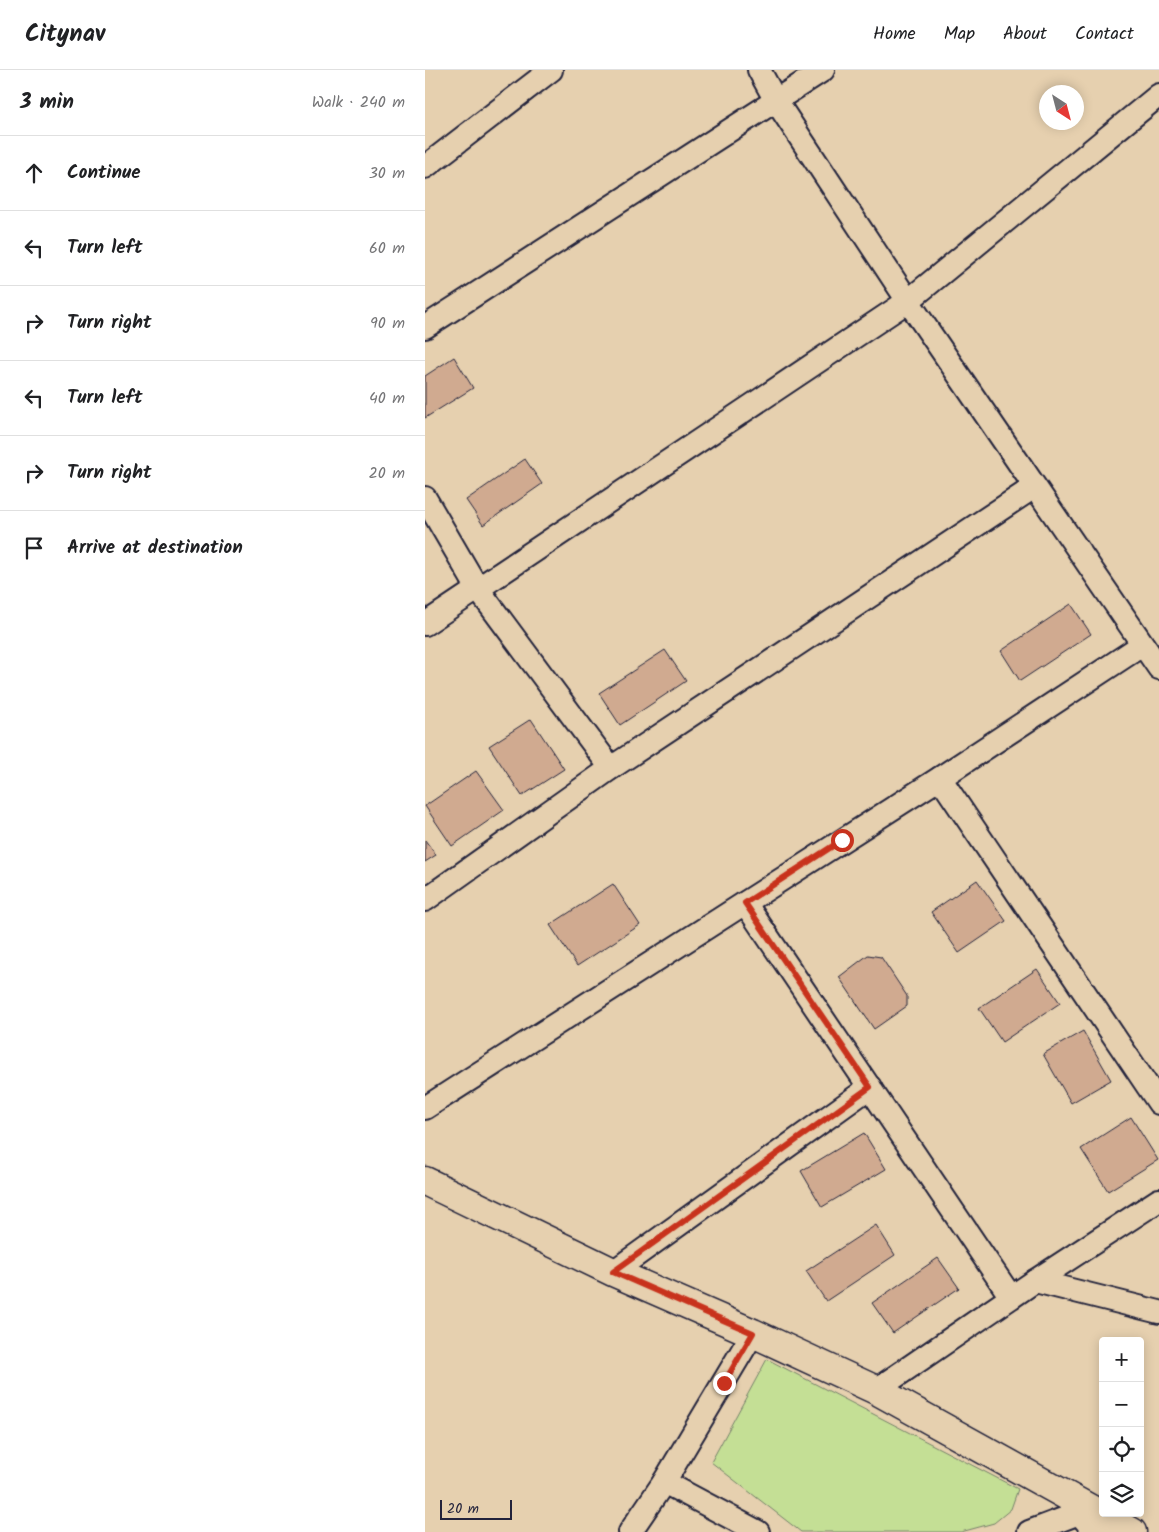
<!DOCTYPE html>
<meta charset="utf-8">
<style>
:root{--surface:#fff;--page:#f2f2f2;--text:#202124;--muted:#757577;--line:#e0e0e0}
body{margin:0;font-family:Kalam,sans-serif;background:var(--page);color:var(--text)}
.controls{position:absolute;right:15px;bottom:15px;display:grid;overflow:hidden;border-radius:5px;box-shadow:0 2px 12px #0003}
.controls button{width:45px;height:45px;display:grid;place-items:center;padding:0;border:0;border-bottom:1px solid var(--line);background:var(--surface);color:var(--text);font:25px sans-serif}
.compass{position:absolute;left:614px;top:15px;width:45px;height:45px;border-radius:50%;background:var(--surface);box-shadow:0 2px 12px #0003;rotate:144deg}
.scale{position:absolute;left:15px;bottom:12px;width:72px;box-sizing:border-box;padding-left:5px;border:2px solid #22223b;border-top:0;font-size:14px;line-height:18px;white-space:nowrap;color:#22223b;-webkit-text-stroke:4px #e6d0af;paint-order:stroke}
.stop{position:absolute;width:15px;height:15px;margin:-11px;border:4px solid #c8321e;border-radius:50%;background:#fff}
.stop.end{background:#c8321e;border-color:#fff;box-shadow:0 1px 5px #0008}
.list{margin:0;padding:0;list-style:none}
h2{display:flex;justify-content:space-between;align-items:center;height:65px;margin:0;padding:0 20px;font-size:21px}
h2 small{font-size:16px;font-weight:400;color:var(--muted)}
.list li{display:grid;grid-template-columns:32px 1fr auto;gap:15px;align-items:center;box-sizing:border-box;height:75px;padding:0 20px;border-top:1px solid var(--line)}
.list b{display:block;font-size:19px;white-space:nowrap}
.list em{font-size:16px;font-style:normal;color:var(--muted)}
.icon{flex:none;width:28px;height:28px;fill:none;stroke:currentColor;stroke-width:2;stroke-linecap:round;stroke-linejoin:round}
.map{position:relative;flex:none;width:734px;height:1462px;overflow:hidden}
header{display:flex;align-items:center;gap:30px;box-sizing:border-box;height:70px;padding:0 25px;background:var(--surface);border-bottom:1px solid var(--line)}
header strong{font-size:24px}
nav{display:flex;gap:28px;margin-inline-start:auto;font-size:18px}
main{display:flex}
aside{flex:1;background:var(--surface)}
.map>svg:first-child{display:block}
.green{fill:#c4df95;stroke:#738068}
.building{fill:#d0aa90;stroke:#22223b}
.lines{fill:none;stroke-linecap:round;stroke-linejoin:round}
.street-casing{stroke:#22223b;stroke-width:26}
.secondary-casing{stroke:#22223b;stroke-width:31}
.street{stroke:#e6d0af;stroke-width:22}
.secondary{stroke:#e6d0af;stroke-width:28}
.route{stroke:#c8321e;stroke-width:6}
</style>
<header>
<strong>Citynav</strong>
<nav><a>Home</a><a>Map</a><a>About</a><a>Contact</a></nav>
</header>
<main>
<aside>
<h2>3 min<small>Walk · 240 m</small></h2>
<ul class="list">
<li><svg class="icon" aria-label="ahead" viewBox="0 0 24 24"><path d="M12 20V5M6 11l6-6 6 6"/></svg><div><b>Continue</b></div><em>30 m</em></li>
<li><svg class="icon" aria-label="left" viewBox="0 0 24 24"><path d="M17 20v-9H6M10 6l-5 5 5 5"/></svg><div><b>Turn left</b></div><em>60 m</em></li>
<li><svg class="icon" aria-label="right" viewBox="0 0 24 24"><path d="M7 20v-9h11M14 6l5 5-5 5"/></svg><div><b>Turn right</b></div><em>90 m</em></li>
<li><svg class="icon" aria-label="left" viewBox="0 0 24 24"><path d="M17 20v-9H6M10 6l-5 5 5 5"/></svg><div><b>Turn left</b></div><em>40 m</em></li>
<li><svg class="icon" aria-label="right" viewBox="0 0 24 24"><path d="M7 20v-9h11M14 6l5 5-5 5"/></svg><div><b>Turn right</b></div><em>20 m</em></li>
<li><svg class="icon" aria-label="arrive" viewBox="0 0 24 24"><path d="M6 21V4h12l-3 4 3 4H6"/></svg><div><b>Arrive at destination</b></div></li>
</ul>
</aside>
<div class="map">
<svg width="734" height="1462" viewBox="0 0 734 1462">
<rect width="100%" height="100%" fill="#e6d0af"/>
<filter id="ink" filterUnits="userSpaceOnUse"><feTurbulence type="fractalNoise" baseFrequency=".02" numOctaves="2"/><feDisplacementMap in="SourceGraphic" scale="10" xChannelSelector="R" yChannelSelector="G"/><feConvolveMatrix kernelMatrix="1 2 1 2 8 2 1 2 1" color-interpolation-filters="sRGB"/></filter>
<g filter="url(#ink)">
<polygon class="green" points="342,1289 593,1419 586,1439 569,1453 536,1462 376,1462 286,1392"/>
<g class="building">
<polygon points="29,287 48,318 0,348 0,306"/>
<polygon points="100,389 117,414 58,455 41,430"/>
<polygon points="646,534 666,564 595,611 576,581"/>
<polygon points="240,580 261,611 195,655 174,623"/>
<polygon points="106,649 139,699 97,726 64,676"/>
<polygon points="51,701 79,740 27,776 0,736"/>
<polygon points="0,770 11,785 0,792"/>
<polygon points="552,810 581,851 534,883 506,842"/>
<polygon points="188,814 215,855 152,896 125,855"/>
<polygon points="443,885 456,887 482,926 482,936 449,959 414,907"/>
<polygon points="612,899 635,933 577,972 554,938"/>
<polygon points="658,961 686,1010 646,1033 618,984"/>
<polygon points="706,1047 733,1090 683,1121 656,1079"/>
<polygon points="439,1063 461,1099 397,1137 376,1101"/>
<polygon points="451,1155 470,1185 401,1231 381,1201"/>
<polygon points="513,1188 534,1218 468,1263 447,1233"/>
</g>
<g class="lines">
<g class="street-casing">
<g id="street">
<polyline points="334,0 351,31 483,231 734,598"/>
<polyline points="0,97 126,0"/>
<polyline points="0,257 398,0"/>
<polyline points="0,428 53,519 186,698"/>
<polyline points="0,554 483,231 734,25"/>
<polyline points="515,708 734,1033"/>
<polyline points="0,830 186,698 609,417"/>
<polyline points="320,833 586,1227"/>
<polyline points="0,1038 515,708 717,575"/>
<polyline points="188,1202 445,1017"/>
<polyline points="610,1211 734,1242"/>
<polyline points="451,1320 610,1211 734,1130"/>
<polyline points="239,1412 333,1462"/>
<polyline points="654,1443 670,1462"/>
<polyline points="205,1462 239,1412 328,1263"/>
<polyline points="604,1462 654,1443 658,1436"/>
</g>
</g>
<g class="secondary-casing">
<polyline id="secondary" points="0,1111 188,1202 328,1263 451,1320 707,1462"/>
</g>
<use href="#street" class="street"/>
<use href="#secondary" class="secondary"/>
</g>
</g>
<g class="lines" filter="url(#ink)">
<polyline class="route" points="299,1313 328,1263 188,1202 445,1017 320,833 417,770"/>
</g>
</svg>
<div class="controls">
<button>+</button>
<button>−</button>
<button><svg class="icon" aria-label="locate" viewBox="0 0 24 24"><circle cx="12" cy="12" r="6"/><path d="M12 2v4M12 18v4M2 12h4M18 12h4"/></svg></button>
<button><svg class="icon" aria-label="layers" viewBox="0 0 24 24"><path d="M12 4l9 5-9 5-9-5zM3 14l9 5 9-5"/></svg></button>
</div>
<svg class="compass" viewBox="-18 -18 36 36"><path d="M0-13l5 13h-10z" fill="#e53935"/><path d="M0 13l5-13h-10z" fill="#757577"/></svg>
<div class="scale">20 m</div>
<div class="stop" style="left:417px;top:770px"></div>
<div class="stop end" style="left:299px;top:1313px"></div>
</div>
</main>
